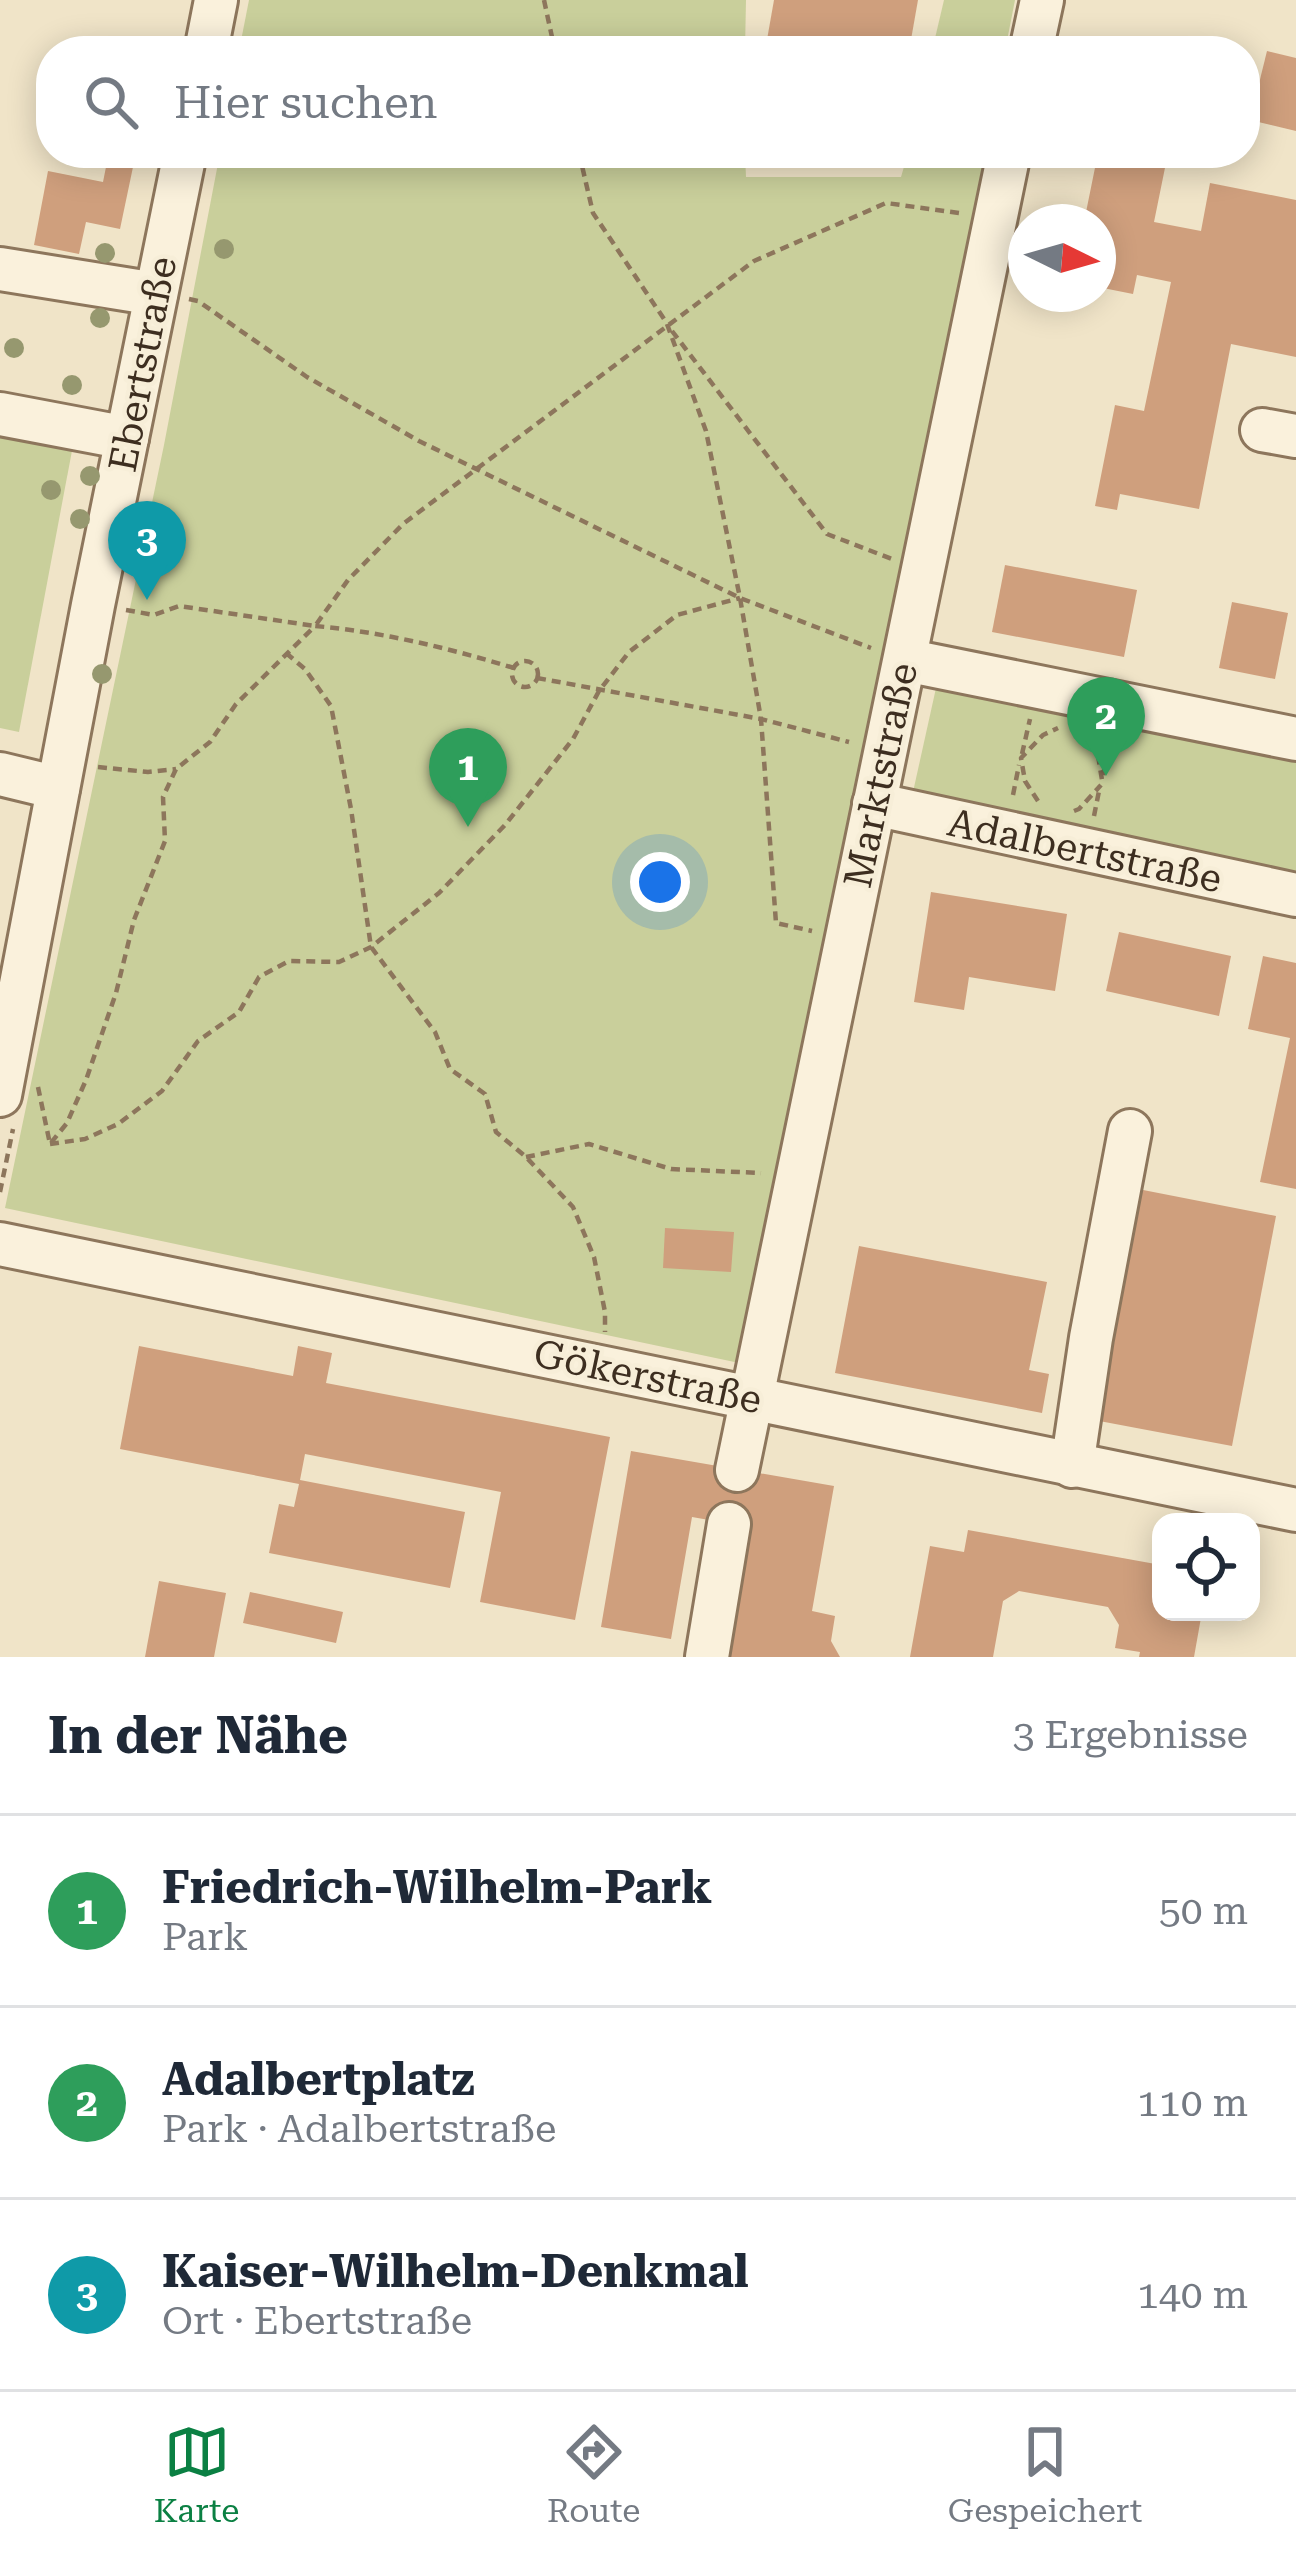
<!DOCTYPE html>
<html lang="de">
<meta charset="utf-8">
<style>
:root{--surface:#fff;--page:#f2f2f3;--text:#1f2937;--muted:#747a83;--line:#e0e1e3;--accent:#0b8043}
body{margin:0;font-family:"Roboto Serif",serif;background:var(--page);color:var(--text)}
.controls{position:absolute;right:36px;bottom:36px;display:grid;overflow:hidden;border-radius:24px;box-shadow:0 6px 30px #0003}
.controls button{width:108px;height:108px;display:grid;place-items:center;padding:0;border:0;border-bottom:3px solid var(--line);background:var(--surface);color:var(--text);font:60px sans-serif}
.compass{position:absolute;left:1008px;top:204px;width:108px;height:108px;border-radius:50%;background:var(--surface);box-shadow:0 6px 30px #0003;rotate:95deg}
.you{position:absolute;left:660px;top:882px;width:42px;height:42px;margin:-30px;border:9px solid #fff;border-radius:50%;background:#1a73e8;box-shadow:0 0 0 18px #1a73e833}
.badge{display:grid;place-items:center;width:78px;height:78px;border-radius:50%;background:var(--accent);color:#fff;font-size:39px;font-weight:700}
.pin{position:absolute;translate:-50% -99px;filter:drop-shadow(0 3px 6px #0008)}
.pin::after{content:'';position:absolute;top:63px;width:42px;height:36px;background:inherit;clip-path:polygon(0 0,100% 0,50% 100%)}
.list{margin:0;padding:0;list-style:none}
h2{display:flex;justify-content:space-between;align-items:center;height:156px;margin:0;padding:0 48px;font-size:51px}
h2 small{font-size:39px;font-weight:400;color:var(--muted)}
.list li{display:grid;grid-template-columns:78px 1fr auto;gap:36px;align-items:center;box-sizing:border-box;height:192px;padding:0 48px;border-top:3px solid var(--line)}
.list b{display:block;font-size:45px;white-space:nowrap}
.list p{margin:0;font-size:39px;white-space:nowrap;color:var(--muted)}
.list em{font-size:39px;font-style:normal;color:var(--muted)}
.icon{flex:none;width:66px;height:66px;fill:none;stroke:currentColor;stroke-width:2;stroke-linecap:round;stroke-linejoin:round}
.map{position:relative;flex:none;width:1296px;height:1657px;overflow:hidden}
.search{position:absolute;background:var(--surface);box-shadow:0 6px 30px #0003;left:36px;right:36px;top:36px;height:132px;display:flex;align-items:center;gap:30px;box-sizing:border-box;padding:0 42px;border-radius:48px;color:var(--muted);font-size:45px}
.sheet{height:732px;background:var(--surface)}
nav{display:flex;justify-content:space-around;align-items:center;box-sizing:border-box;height:168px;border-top:3px solid var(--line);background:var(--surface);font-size:33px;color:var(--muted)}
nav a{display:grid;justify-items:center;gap:6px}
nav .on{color:var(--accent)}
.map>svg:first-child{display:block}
.green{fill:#c9cf9b}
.building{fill:#cf9f7d}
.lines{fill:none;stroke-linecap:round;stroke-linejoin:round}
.minor-casing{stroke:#8d765c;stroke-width:48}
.path{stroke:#8d765c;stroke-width:4.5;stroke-dasharray:9 6;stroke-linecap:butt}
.minor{stroke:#faf1dc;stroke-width:42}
.tree{fill:#96986f}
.labels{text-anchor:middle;stroke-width:9;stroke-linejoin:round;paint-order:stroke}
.street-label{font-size:39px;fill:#3d2e20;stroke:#f7eed8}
</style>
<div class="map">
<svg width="1296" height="1657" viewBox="0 0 1296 1657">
<rect width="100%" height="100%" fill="#f0e4c8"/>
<g class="green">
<polygon points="249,0 746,0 745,51 239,51"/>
<polygon points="944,0 1015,0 1005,51 932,51"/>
<polygon points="220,153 745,153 746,177 901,177 908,153 985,153 744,1364 5,1208 164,445"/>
<polygon points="0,426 74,440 19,732 0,728"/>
<polygon points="938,679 1296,750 1296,883 911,801"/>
</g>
<g class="building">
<polygon points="774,0 918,0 909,51 765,51"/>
<polygon points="1267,51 1296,58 1296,131 1250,120"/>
<polygon points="1098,153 1168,153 1154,222 1201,231 1210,183 1296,200 1296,357 1231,344 1199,509 1120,494 1117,510 1095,506 1115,405 1144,411 1171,282 1137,275 1133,294 1098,287 1098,222 1084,222"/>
<polygon points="107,162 133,167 120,229 86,222 79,254 34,245 48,171 103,182"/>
<polygon points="1005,565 1137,590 1124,657 992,632"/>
<polygon points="1232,602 1288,613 1275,679 1219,668"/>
<polygon points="931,892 1067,914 1055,991 969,977 964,1010 914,1002"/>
<polygon points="1119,932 1231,956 1219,1016 1106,991"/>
<polygon points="1263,956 1296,963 1296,1189 1260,1182 1290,1038 1248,1029"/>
<polygon points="1138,1189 1276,1216 1232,1446 1094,1420"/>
<polygon points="665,1228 734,1232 731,1272 663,1268"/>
<polygon points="859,1246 1047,1282 1029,1370 1049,1374 1042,1413 835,1373"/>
<polygon points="139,1346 293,1376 298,1346 332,1353 326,1383 610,1437 575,1620 480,1602 501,1492 305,1454 300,1480 465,1512 450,1588 269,1553 279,1504 294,1507 299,1484 120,1449"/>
<polygon points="631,1451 834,1486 812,1611 835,1616 831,1641 840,1657 728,1657 749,1527 692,1517 671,1639 601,1627"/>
<polygon points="968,1530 1161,1565 1161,1612 1202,1612 1194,1657 1139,1657 1140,1652 1115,1648 1119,1625 1108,1607 1019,1591 1003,1601 993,1657 910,1657 930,1546 964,1552"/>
<polygon points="159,1581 226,1593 214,1657 145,1657"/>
<polygon points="250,1592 343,1612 336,1643 243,1623"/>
</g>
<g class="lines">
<g class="minor-casing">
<g id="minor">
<polyline points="206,51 216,0"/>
<polyline points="1031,51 1042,0"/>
<polyline points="0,269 156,294"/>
<polyline points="0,414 127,438"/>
<polyline points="1262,430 1296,436"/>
<polyline points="905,660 1296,739"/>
<polyline points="0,774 58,788"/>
<polyline points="874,804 1296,895"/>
<polyline points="0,1095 93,605 185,153"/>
<polyline points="0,1244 1296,1510"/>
<polyline points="1072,1466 1091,1338 1130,1131"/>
<polyline points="737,1470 1009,153"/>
<polyline points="707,1657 729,1524"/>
</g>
</g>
<g class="path">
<polyline points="544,0 555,51"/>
<polyline points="579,153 593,213 666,322"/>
<polyline points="189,299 198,301 307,377 419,441 740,598 871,648"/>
<polyline points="667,324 706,431 740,598 761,719 776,923 812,931"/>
<polyline points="672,331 827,534 892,559"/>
<polyline points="126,610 154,615 179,606 315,626 348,580 403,524 754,261 886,203 959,213"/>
<polyline points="286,653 305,669 331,706 351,809 371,947 435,1032 450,1069 485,1094 496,1132 526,1157 573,1207 594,1257 605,1312 605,1332"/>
<circle cx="525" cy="674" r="13"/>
<polyline points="537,678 761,719 849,742"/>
<polyline points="1082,731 1097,749 1102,780"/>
<polyline points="1022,754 1030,719"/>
<polyline points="98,767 148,772 176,769"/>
<polyline points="1103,775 1111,739"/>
<polyline points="1013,795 1019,765"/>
<polyline points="1038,801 1025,781 1021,758 1043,735 1058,728"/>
<polyline points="1074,811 1079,809 1101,785"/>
<polyline points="1094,816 1100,786"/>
<path d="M38,1087L50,1144L67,1123L86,1080L116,993L134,920L165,841L163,797L176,769L210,742L236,704L315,626C383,632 448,648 514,668"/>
<polyline points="50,1144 85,1139 118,1124 162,1091 198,1041 239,1012 259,977 289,961 339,962 371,947 439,893 505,825 573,739 599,691 629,652 677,615 740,598"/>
<polyline points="526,1157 589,1144 671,1169 761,1173"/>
<polyline points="0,1192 13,1129"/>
</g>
<use href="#minor" class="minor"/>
</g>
<g class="tree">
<circle cx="224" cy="249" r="10"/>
<circle cx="105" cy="253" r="10"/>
<circle cx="100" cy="318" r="10"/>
<circle cx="14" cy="348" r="10"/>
<circle cx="72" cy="385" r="10"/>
<circle cx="90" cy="476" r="10"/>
<circle cx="51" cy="490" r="10"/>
<circle cx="80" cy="519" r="10"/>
<circle cx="130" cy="546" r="10"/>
<circle cx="102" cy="674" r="10"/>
</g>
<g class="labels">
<g class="street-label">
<text transform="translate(142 364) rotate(-79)" y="14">Ebertstraße</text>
<text transform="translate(880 775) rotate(-78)" y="14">Marktstraße</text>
<text transform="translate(1085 850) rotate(12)" y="14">Adalbertstraße</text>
<text transform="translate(648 1376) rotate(12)" y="14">Gökerstraße</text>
</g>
</g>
</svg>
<div class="controls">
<button><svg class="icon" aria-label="locate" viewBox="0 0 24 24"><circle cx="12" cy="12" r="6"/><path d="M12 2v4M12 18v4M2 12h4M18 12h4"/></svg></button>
</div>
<svg class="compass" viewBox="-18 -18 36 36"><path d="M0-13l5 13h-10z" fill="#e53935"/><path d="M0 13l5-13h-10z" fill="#747a83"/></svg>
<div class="you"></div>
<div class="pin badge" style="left:468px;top:827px;background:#2e9e5b">1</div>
<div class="pin badge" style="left:1106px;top:776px;background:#2e9e5b">2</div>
<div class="pin badge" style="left:147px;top:600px;background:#0f9aa8">3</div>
<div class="search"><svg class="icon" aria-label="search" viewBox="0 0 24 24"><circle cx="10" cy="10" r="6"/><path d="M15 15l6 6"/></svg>Hier suchen</div>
</div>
<section class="sheet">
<h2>In der Nähe<small>3 Ergebnisse</small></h2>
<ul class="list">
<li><span class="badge" style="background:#2e9e5b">1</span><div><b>Friedrich-Wilhelm-Park</b><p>Park</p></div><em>50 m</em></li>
<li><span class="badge" style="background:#2e9e5b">2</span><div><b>Adalbertplatz</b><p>Park · Adalbertstraße</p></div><em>110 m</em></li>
<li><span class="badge" style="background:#0f9aa8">3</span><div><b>Kaiser-Wilhelm-Denkmal</b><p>Ort · Ebertstraße</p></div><em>140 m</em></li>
</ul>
</section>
<nav>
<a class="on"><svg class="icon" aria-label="map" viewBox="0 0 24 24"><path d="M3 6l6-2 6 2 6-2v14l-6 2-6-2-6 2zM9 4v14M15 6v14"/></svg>Karte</a>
<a><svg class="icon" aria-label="directions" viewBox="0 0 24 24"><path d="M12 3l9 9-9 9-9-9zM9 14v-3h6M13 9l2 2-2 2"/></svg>Route</a>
<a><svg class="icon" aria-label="saved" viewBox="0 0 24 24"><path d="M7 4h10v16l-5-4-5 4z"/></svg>Gespeichert</a>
</nav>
